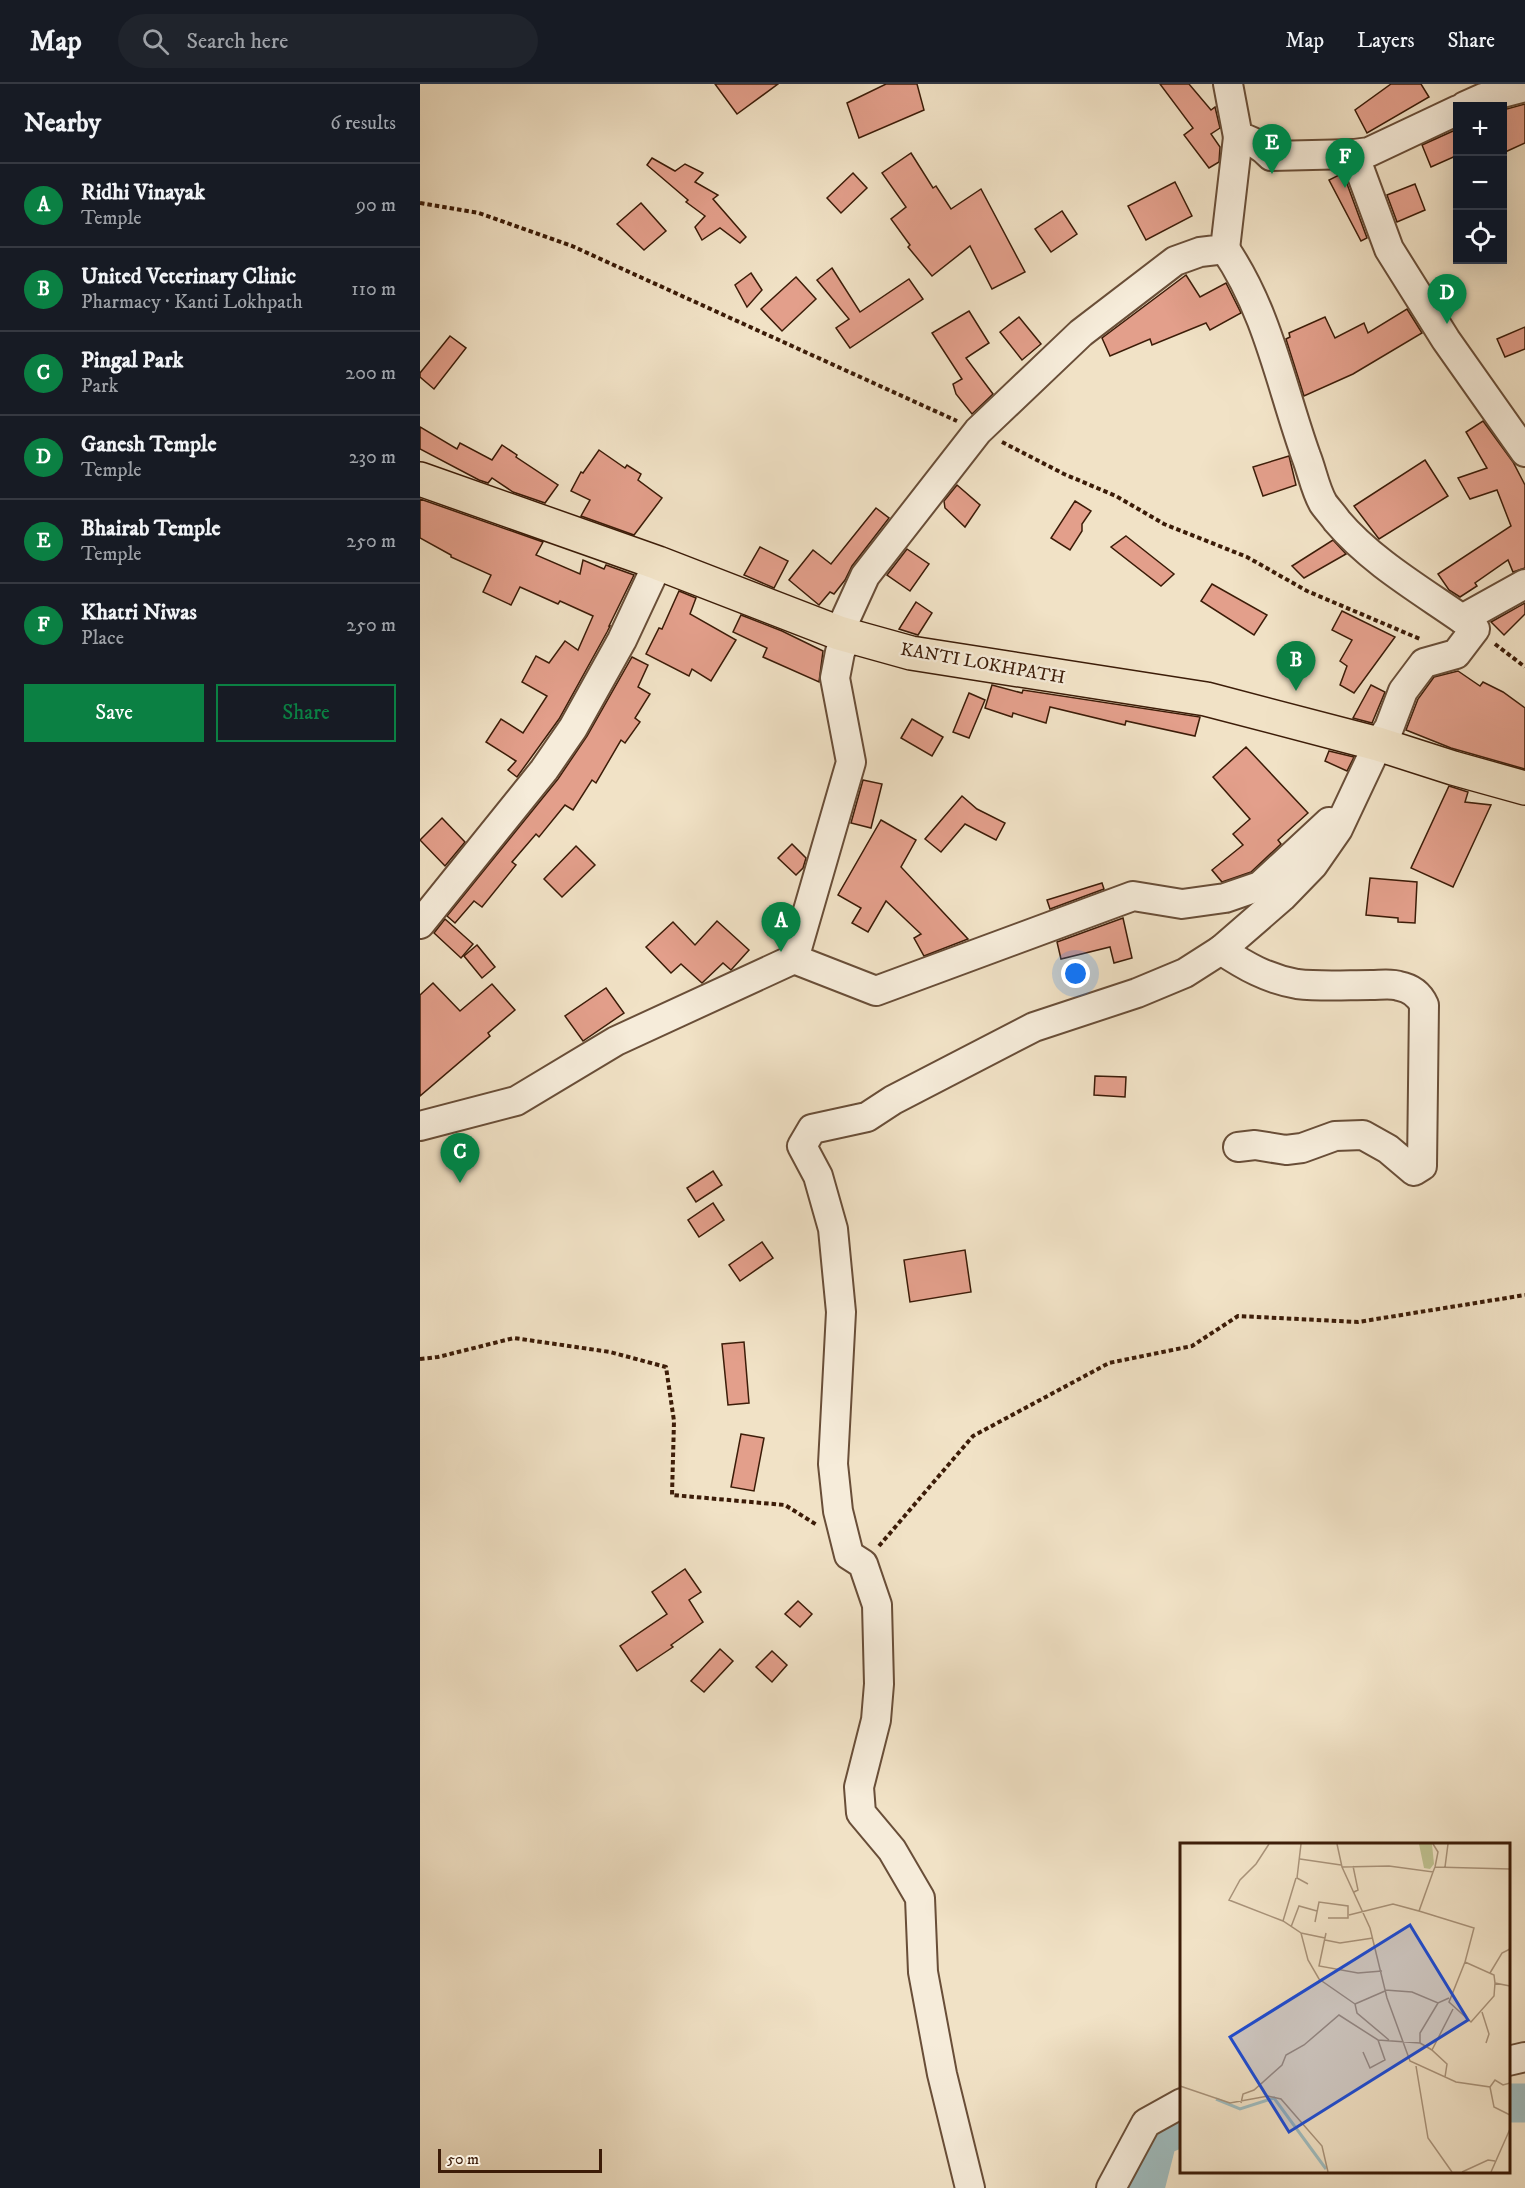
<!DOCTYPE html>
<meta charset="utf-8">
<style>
:root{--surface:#171b24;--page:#20242c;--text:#f1f3f6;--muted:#9ea1a6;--line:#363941;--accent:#0b8043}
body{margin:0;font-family:"IM FELL DW Pica",serif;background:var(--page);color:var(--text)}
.controls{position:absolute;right:18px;top:18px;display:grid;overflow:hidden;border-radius:0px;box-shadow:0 6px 24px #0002}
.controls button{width:54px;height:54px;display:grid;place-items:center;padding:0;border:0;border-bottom:2px solid var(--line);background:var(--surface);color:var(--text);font:30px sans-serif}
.scale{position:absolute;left:18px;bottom:15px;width:164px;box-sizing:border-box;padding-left:6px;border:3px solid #3c1c08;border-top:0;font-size:16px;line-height:21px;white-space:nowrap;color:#3c1c08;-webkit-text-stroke:4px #f6ecda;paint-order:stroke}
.you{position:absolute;left:656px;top:890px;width:21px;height:21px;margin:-15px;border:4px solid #fff;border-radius:50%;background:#1a73e8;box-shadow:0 0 0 9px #1a73e833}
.badge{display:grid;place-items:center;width:39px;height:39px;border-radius:50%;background:var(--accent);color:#fff;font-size:20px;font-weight:700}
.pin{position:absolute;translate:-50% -50px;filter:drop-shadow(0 2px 3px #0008)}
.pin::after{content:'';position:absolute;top:32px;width:21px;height:18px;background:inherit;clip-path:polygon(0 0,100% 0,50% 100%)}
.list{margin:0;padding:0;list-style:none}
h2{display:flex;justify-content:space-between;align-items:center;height:78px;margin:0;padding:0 24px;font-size:26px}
h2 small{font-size:20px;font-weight:400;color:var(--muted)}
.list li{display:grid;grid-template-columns:39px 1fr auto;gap:18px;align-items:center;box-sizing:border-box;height:84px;padding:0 24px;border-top:2px solid var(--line)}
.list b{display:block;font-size:22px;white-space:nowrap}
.list p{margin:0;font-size:20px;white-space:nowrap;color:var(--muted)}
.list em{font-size:20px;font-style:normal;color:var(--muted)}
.actions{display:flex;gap:12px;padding:18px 24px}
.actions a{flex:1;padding:14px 0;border:2px solid var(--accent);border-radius:0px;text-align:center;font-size:21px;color:var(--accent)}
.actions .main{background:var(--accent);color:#fff}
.icon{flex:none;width:33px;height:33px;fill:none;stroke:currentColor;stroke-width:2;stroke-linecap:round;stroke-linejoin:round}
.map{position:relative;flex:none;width:1105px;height:2104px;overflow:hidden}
header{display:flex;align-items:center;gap:36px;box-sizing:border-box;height:84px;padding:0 30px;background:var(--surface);border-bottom:2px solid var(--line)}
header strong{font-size:28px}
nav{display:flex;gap:33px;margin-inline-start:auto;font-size:21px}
.search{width:420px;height:54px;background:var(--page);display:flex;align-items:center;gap:15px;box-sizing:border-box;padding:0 21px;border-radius:33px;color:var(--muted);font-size:22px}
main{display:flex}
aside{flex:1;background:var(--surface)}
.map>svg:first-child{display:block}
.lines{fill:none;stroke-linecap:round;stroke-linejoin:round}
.river{stroke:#9fbcbf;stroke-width:39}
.building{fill:#e39f8b;stroke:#3c1c08;stroke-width:1.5}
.minor-casing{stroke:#694e38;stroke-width:32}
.major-casing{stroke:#3c1c08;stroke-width:36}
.path{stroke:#3c1c08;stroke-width:4;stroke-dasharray:4.5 3;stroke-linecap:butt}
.minor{stroke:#f6ecda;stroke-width:28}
.major{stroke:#f1e2c6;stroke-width:33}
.labels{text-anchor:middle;stroke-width:4.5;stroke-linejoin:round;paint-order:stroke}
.street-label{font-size:18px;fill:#3c1c08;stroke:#f6ecda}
.inset-river{fill:none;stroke:#9fbcbf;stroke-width:3}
.inset-road{fill:none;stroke:#a9937a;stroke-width:1.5}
.view{fill:#1d4ed8;fill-opacity:0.15;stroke:#1d4ed8;stroke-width:3}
.inset-edge{fill:none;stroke:#3c1c08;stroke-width:3}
</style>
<header>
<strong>Map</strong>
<div class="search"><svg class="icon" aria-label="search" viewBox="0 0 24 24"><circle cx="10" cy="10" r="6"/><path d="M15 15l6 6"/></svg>Search here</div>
<nav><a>Map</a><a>Layers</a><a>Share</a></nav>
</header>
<main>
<aside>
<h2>Nearby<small>6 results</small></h2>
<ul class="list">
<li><span class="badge">A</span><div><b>Ridhi Vinayak</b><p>Temple</p></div><em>90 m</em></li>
<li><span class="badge">B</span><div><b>United Veterinary Clinic</b><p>Pharmacy · Kanti Lokhpath</p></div><em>110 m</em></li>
<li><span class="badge">C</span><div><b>Pingal Park</b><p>Park</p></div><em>200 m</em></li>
<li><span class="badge">D</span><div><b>Ganesh Temple</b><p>Temple</p></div><em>230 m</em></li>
<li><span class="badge">E</span><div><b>Bhairab Temple</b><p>Temple</p></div><em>250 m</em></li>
<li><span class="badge">F</span><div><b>Khatri Niwas</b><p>Place</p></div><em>250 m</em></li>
</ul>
<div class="actions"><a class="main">Save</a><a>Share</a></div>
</aside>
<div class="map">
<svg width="1105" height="2104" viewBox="0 0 1105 2104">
<rect width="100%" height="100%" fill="#f1e2c6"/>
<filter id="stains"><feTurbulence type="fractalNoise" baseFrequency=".00333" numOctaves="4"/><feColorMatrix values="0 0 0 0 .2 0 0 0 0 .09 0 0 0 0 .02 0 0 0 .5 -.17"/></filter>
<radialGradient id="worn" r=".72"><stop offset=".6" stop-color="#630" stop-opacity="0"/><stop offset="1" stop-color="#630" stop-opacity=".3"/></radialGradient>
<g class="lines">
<g class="river">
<polyline points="1088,2019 1105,2019"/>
<polyline points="725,2104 738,2053 762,2043"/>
</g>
</g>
<g class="building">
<polygon points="295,0 358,0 317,30"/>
<polygon points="466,0 497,0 504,26 439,54 427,19"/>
<polygon points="740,0 769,0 791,26 795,23 800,44 791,50 800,63 799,78 789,84 764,51 773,44"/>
<polygon points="971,0 1001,0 1009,13 947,49 935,26"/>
<polygon points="1105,20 1105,59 1083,69 1083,26"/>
<polygon points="1033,47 1038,56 1038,71 1011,83 1002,61"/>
<polygon points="491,69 513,104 516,102 531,125 561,105 605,188 572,205 550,162 512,192 488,163 490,161 471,135 486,123 462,89"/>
<polygon points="232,74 255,87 265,80 283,89 275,98 298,111 293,115 326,153 320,159 300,144 282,156 275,143 285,132 266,118 268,116 227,81"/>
<polygon points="433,89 447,104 421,129 407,114"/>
<polygon points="923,89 947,154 941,157 909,96"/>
<polygon points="755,98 772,132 726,156 708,122"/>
<polygon points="995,100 1005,126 977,138 967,111"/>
<polygon points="221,119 246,147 224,166 197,140"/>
<polygon points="642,127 657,150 631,168 615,145"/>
<polygon points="412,184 440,228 489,195 503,215 430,264 416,244 429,235 397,196"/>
<polygon points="331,189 342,206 327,223 315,201"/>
<polygon points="766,191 780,213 806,199 821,229 790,246 786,239 732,261 730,255 690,272 682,254"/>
<polygon points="376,193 396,215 362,247 341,225"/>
<polygon points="987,225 1002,249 933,290 884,312 866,255 870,253 869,249 905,233 915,254 944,239 948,249"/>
<polygon points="549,227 569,259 546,274 573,310 552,330 536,310 533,300 542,295 512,249"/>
<polygon points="599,233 621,260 602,276 580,248"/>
<polygon points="1105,243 1105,265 1085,273 1077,255"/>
<polygon points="30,252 46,264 14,305 0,293 0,289"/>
<polygon points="1063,337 1093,378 1105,401 1105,484 1093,488 1088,476 1055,499 1057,502 1040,513 1029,506 1018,490 1091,442 1077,406 1050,415 1038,394 1067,384 1046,348"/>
<polygon points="0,343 37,365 40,359 72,376 82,361 97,371 96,373 138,401 125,419 93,408 72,394 68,399 59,396 0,365"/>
<polygon points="179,366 205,384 207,381 221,390 218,396 242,414 214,451 161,432 170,416 151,407 161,388 163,389"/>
<polygon points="869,372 876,401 843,412 833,383"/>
<polygon points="1005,376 1028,412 959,455 934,422"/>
<polygon points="537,401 560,421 545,443 525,424 524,417"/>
<polygon points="0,415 123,458 116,471 160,490 163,476 184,485 186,481 214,491 189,542 190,542 187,548 139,635 97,693 88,686 96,677 66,658 81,635 103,649 127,612 102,598 116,572 129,579 145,557 158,566 173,532 140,517 138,520 100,503 91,521 63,508 71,491 31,473 31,471 0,454"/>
<polygon points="655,417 671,427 662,440 662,447 650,466 631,454"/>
<polygon points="456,424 469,434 432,482 425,496 414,510 410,508 399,521 369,496 393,466 411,480"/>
<polygon points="706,452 754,490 741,502 691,463"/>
<polygon points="913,456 926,470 884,494 872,482"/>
<polygon points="340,463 368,477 354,504 324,491"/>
<polygon points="487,465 509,480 490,507 467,491"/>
<polygon points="792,500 847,531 834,551 781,517"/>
<polygon points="259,507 276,514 270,530 316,556 291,597 272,585 269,592 226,570 239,544 242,545"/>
<polygon points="496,518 512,529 498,551 479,545"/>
<polygon points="1105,519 1105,530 1084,551 1071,538"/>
<polygon points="922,527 975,553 934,609 920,601 927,582 920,577 932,556 912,546"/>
<polygon points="321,531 362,547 403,567 399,598 343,573 347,564 313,548"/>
<polygon points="212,573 228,581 218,603 230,610 215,634 220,638 205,659 201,656 176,699 172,696 153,726 145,721 119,753 116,750 92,778 96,781 62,823 54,817 35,839 27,832 138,695 167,652"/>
<polygon points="1038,587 1060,602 1063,598 1083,608 1105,624 1105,685 1031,664 986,646 998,615 1014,593"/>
<polygon points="572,601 602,609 603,606 780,633 775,652 706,637 705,641 630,623 626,639 593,629 592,633 565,624"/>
<polygon points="951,601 965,608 952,639 933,634"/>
<polygon points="549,609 565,616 549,654 533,648"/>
<polygon points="492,635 523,653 512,672 481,654"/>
<polygon points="826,663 888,729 858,756 861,760 831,788 802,798 792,786 823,761 813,750 830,735 793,693"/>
<polygon points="909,667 934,673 927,687 905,677"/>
<polygon points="443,696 462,700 451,744 431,739"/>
<polygon points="1029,702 1048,708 1045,718 1071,721 1033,803 991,784"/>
<polygon points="542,712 557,725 585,739 576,756 545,740 521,768 505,755"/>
<polygon points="22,734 45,758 25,782 0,756"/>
<polygon points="461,736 496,756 481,783 548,855 504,872 494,854 501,850 466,817 448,848 432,839 441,824 418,811"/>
<polygon points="372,760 386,774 383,784 376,791 358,774"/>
<polygon points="156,762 175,781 142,813 124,795"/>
<polygon points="950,794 997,798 995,839 978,838 978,834 946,831"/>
<polygon points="682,799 684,805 630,825 627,816"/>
<polygon points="703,834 712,874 694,879 690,863 641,875 637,858"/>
<polygon points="25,835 53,860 41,874 14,849"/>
<polygon points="297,837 329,866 311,886 303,879 282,899 261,880 251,889 226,863 253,838 275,861"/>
<polygon points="57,861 75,883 62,894 44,872"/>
<polygon points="13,899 40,927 72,900 95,926 68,949 70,952 0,1012 0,911"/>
<polygon points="186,904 204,929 163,957 145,932"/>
<polygon points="675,992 706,993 705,1013 674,1011"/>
<polygon points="293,1087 302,1101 276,1118 267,1104"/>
<polygon points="293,1119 304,1136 279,1153 268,1136"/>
<polygon points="342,1158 353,1174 320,1197 309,1181"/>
<polygon points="545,1166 551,1208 490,1218 484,1176"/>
<polygon points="324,1258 329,1319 308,1321 302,1260"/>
<polygon points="321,1350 344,1354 334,1407 311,1403"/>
<polygon points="265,1485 281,1508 269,1516 283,1538 251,1561 253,1563 217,1587 200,1562 247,1530 232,1508"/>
<polygon points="378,1517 392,1530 380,1543 365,1530"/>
<polygon points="300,1565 313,1577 284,1608 271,1597"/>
<polygon points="352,1567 367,1581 352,1598 336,1583"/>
</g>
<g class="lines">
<g class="minor-casing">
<g id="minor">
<path d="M808,0L818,53C830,55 843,63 851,72L934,70L949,68L1038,26"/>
<polyline points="1045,22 1063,14 1105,3"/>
<polyline points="934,70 969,165 1026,256 1105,368"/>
<path d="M805,165C848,228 861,302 886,372C892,387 895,405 903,419C907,425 913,431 917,437C951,477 999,505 1042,535L1105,500"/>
<polyline points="419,549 445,492 558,347 661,249 755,177 780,168 805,165 818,53"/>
<polyline points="433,551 427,554 420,568 415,594 431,678 374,875 456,907 713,812 762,820 805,814 840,802 909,738"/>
<polyline points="0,840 124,686 153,644 202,556 238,479"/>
<path d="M801,866C825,882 848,895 877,900C902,903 927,901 951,901C960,901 971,899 979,902C990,904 999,910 1004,921L1002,1082L994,1087L968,1065L943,1051L915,1052L882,1064L866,1066L835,1061L818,1063"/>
<polyline points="0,1042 96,1017 196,957 374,875"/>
<polyline points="1088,1977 1105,1973"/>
<polyline points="550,2104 522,1990 503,1888 500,1814 472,1766 441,1729 439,1703 456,1636 459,1600 457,1521 443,1480 429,1471 418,1427 413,1380 421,1228 413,1145 398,1092 382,1062 392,1045 447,1033 473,1016 614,943 717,909 765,889 801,866 862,813 893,781 918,745 958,660 969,644 983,607 1004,579 1036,570 1055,545 1042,535"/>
<polyline points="691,2104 726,2039 762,2019"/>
</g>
</g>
<g class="major-casing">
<polyline id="major" points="0,395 238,479 419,549 491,569 786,615 958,660 1033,684 1105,704"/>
</g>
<g class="path">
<polyline points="0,119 59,129 152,162 537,337"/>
<polyline points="582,358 644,390 696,412 744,440 827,473 887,507 1000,555"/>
<polyline points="1075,560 1105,583"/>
<polyline points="0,1275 18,1273 94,1254 190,1268 246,1283 254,1337 252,1411 365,1421 397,1441"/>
<polyline points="459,1462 553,1352 689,1279 772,1262 818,1232 938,1238 1105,1211"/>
</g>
<use href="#minor" class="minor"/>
<use href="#major" class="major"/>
</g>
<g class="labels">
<g class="street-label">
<text transform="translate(563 579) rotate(10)" y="6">KANTI LOKHPATH</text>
</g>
</g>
<g transform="translate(760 1759)">
<rect width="330" height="330" fill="#f1e2c6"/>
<path d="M239,1H252L254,21L250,26L244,25Z" fill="#bfc291"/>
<path class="inset-river" d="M36,256L60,266L94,255L146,326"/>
<path class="inset-road" d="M89,1L76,21L60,37L49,57L103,78L121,90L128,117L139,136L175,161M121,1L117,35L128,41M157,1L162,24L190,85L207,155L230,218L276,239L310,244L314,264L330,272M253,1L258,9L255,24M120,16L161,22M173,23L178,47L174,49M162,24L209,23L253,29L255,24L330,26M265,24L268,1M239,68L294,85L285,119L314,132L315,140L330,143M169,72L213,61L239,68L253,29M103,78L116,35M135,79L139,59L168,63V75H148M111,84L119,63L137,68M121,90L145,95M146,90L139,123L178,130L202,128M145,97L160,100L193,95M285,119L269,159L291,179L314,153L315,140M310,130L322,110L330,106M205,147L232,149L258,160L269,155M205,148L175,161L177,170L209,197M302,169L309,191L306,200M252,207L240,200V190L258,160M183,209L190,225L205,217L198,197M236,223L248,295L272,329M265,234L267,221L252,207L273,166M0,243L50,260L88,253L101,256L142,303L148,329M310,244L315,237L323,242L330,240M61,260L63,251L74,247L102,222L106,212L124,202L159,172L198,197L240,200M282,329L308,317L315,318M311,329L330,286"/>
<path class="view" d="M230,82L288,177L109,289L50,194Z"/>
<rect width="330" height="330" class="inset-edge"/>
</g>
<rect width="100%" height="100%" filter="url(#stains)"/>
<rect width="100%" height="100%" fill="url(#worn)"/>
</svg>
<div class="controls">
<button>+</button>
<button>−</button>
<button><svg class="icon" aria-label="locate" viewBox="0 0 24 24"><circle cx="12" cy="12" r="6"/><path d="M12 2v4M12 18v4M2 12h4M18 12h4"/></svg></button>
</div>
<div class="scale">50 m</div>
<div class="you"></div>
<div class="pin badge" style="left:361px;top:868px">A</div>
<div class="pin badge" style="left:876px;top:607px">B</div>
<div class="pin badge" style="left:40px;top:1099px">C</div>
<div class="pin badge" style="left:1027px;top:240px">D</div>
<div class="pin badge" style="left:852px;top:90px">E</div>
<div class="pin badge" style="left:925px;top:104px">F</div>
</div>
</main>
